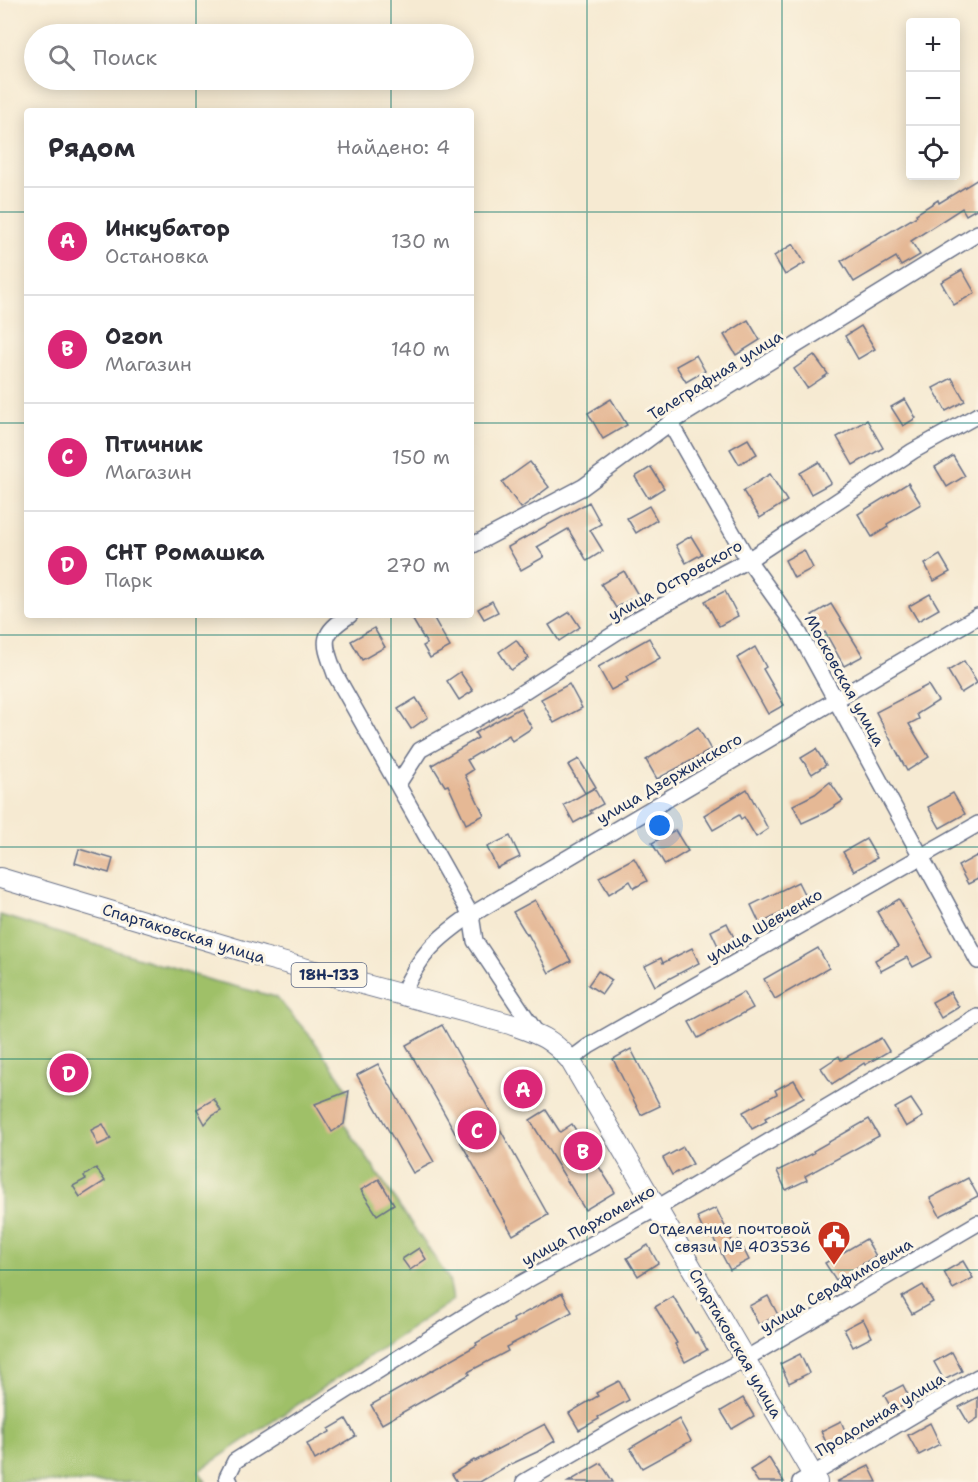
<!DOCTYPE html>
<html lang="ru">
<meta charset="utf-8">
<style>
:root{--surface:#fff;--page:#f7f7f7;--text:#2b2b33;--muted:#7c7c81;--line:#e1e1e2;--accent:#db2777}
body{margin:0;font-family:"Shantell Sans",sans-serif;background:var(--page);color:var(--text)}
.controls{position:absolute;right:18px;top:18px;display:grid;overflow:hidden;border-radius:6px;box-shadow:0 3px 15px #0003}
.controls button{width:54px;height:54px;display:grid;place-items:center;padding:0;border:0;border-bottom:2px solid var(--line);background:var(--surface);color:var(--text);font:30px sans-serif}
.you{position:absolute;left:660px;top:826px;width:21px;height:21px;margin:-15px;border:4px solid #fff;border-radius:50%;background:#1a73e8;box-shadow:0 0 0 9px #1a73e833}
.badge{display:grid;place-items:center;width:39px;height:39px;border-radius:50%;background:var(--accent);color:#fff;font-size:20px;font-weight:700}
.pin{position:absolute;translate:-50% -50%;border:3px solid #fff;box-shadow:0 2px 6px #0006}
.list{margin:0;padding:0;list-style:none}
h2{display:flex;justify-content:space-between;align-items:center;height:78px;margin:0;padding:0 24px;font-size:26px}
h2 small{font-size:20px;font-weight:400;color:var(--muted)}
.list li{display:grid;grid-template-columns:39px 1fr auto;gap:18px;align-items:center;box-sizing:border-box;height:108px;padding:0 24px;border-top:2px solid var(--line)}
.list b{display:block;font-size:22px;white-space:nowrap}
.list p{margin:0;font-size:20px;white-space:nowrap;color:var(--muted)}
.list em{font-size:20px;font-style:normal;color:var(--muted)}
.icon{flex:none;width:33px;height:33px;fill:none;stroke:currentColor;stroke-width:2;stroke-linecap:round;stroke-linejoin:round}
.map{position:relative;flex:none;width:978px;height:1482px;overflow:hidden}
.search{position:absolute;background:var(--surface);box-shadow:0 3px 15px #0003;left:24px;top:24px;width:450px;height:66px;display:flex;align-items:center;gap:15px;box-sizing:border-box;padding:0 21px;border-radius:33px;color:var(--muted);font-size:22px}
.panel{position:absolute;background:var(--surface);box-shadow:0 3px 15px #0003;left:24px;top:108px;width:450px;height:510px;border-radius:6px}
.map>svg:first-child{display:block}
.green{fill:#9fc068;stroke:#5d7863;stroke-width:1.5}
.building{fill:#e5b895}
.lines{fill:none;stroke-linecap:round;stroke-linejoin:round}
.minor-casing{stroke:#687087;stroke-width:18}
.major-casing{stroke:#687087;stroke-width:22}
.minor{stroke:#fff;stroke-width:15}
.major{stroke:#fff;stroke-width:20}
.grid{fill:none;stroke:#0f766e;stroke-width:1.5;stroke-opacity:0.55}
.labels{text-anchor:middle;stroke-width:6;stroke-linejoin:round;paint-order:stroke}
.shield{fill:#fcf5e5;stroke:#5e6a86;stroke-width:1.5}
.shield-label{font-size:15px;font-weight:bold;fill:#1b2f5e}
.street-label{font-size:16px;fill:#1b2f5e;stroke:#fcf5e5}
.poi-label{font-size:16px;fill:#1b2f5e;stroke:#fcf5e5;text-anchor:end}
</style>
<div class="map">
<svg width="978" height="1482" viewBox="0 0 978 1482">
<rect width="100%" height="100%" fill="#fcf5e5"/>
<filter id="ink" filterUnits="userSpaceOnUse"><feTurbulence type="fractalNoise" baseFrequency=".0167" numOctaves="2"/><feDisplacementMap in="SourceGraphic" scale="12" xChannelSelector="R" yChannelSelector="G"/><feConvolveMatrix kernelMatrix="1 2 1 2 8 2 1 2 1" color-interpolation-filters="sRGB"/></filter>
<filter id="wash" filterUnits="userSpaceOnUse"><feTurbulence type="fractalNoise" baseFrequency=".008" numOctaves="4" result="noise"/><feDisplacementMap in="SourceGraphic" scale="24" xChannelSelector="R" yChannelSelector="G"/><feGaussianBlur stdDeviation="1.35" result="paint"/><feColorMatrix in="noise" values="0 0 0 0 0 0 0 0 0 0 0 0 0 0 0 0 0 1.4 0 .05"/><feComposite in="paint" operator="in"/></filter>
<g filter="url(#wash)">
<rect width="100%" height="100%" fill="#f6ead2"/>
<polygon class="green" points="0,915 210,980 276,997 312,1038 349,1091 344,1124 449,1279 453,1300 199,1471 206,1482 0,1482"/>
<g id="blocks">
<g class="building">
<polygon points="978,179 978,208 966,215 962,208 911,241 920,255 901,266 896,257 854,282 841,261 917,216 916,214 938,200 939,203"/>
<polygon points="793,244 805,263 785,275 774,256"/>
<polygon points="962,270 975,293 954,305 941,282"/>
<polygon points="748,320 760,340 736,355 724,335"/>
<polygon points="861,326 875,349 858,359 845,336"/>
<polygon points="696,355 705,371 686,382 676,366"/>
<polygon points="814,355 828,374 807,388 794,369"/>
<polygon points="952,378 965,401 946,411 933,388"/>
<polygon points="611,399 627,425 603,439 588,413"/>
<polygon points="905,399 916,418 903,426 891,407"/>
<polygon points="867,420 883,448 853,465 837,437"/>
<polygon points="748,439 757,454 739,464 730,449"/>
<polygon points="953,456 965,476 947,487 935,467"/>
<polygon points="530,462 549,487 521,508 502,482"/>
<polygon points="819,462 831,483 811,494 800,473"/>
<polygon points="651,467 664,488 648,498 635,477"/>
<polygon points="770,474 787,501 760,518 743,491"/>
<polygon points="908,483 921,504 887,524 888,527 872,537 858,514"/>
<polygon points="589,502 601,524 590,530 603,551 587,561 568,529 537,547 544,557 521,570 508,547"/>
<polygon points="649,506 657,520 636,533 627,518"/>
<polygon points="691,536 702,554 686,563 676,545"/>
<polygon points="804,550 813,568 794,578 785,560"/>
<polygon points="940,555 950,572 934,581 925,564"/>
<polygon points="624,571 638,595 616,608 601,584"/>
<polygon points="725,591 738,616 719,626 705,601"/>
<polygon points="930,594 939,609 918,621 909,606"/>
<polygon points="492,601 498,612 484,619 478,609"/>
<polygon points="831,604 863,656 844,666 825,632 823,634 812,615"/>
<polygon points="570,612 580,627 559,641 549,625"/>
<polygon points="410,615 432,615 450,647 430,658 423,646 427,644"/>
<polygon points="374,628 385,647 362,660 351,641"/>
<polygon points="649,638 660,658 626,677 628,681 611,690 598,667"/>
<polygon points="516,640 529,658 511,670 499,652"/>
<polygon points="755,647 766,667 763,669 784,705 768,714 737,658"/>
<polygon points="964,661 977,683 961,693 948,671"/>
<polygon points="460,672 473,691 459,700 447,681"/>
<polygon points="569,684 582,708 554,723 541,699"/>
<polygon points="928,685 938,701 917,714 919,719 909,724 929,757 907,771 876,712"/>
<polygon points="416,698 428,717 411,729 398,709"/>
<polygon points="520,708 532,728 512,741 509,735 467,760 473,770 465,775 484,815 466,824 448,785 445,786 432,765 478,738 475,733"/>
<polygon points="698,727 711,750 657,779 646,760"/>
<polygon points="816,749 826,765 812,774 801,758"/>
<polygon points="579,759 596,787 585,793 568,765"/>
<polygon points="830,782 843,801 826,812 802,823 793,805 815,794"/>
<polygon points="594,788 603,804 590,811 592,813 574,823 564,805"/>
<polygon points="747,789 768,829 756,837 744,817 741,819 739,815 713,830 704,815"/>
<polygon points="953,793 965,814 940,828 928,807"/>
<polygon points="675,830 688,851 665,865 652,843"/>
<polygon points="510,836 520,857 497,868 487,847"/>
<polygon points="866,839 877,858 854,871 843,852"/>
<polygon points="79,849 113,859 109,873 75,863"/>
<polygon points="978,855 978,879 968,884 958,866"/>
<polygon points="634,858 647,881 634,888 630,881 609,894 599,877"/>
<polygon points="798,882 807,900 760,924 751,905"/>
<polygon points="899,899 932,957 913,967 907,957 881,971 875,960 898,947 877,912"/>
<polygon points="535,900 571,961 549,973 528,934 527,935 513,912"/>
<polygon points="727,923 736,942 720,950 711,931"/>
<polygon points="692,948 699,963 655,986 645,966 661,958 663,963"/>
<polygon points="818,948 829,968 775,999 764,979"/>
<polygon points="598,971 612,980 602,994 588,985"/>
<polygon points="744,992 753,1008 698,1038 689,1022"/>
<polygon points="950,992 959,1007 941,1018 932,1002"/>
<polygon points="442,1025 548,1215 513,1235 406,1045"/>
<polygon points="881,1038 889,1051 865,1065 864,1063 832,1084 821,1068 839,1056 841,1060"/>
<polygon points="631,1049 660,1106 641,1115 613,1059"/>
<polygon points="378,1064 434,1162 413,1173 357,1075"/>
<polygon points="794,1080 804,1097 765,1118 767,1121 752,1129 743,1112 777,1094 775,1090"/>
<polygon points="349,1091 344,1124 332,1132 315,1104"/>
<polygon points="214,1099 221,1111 212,1116 205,1124 197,1109"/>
<polygon points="911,1099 923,1117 906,1127 895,1108"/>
<polygon points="546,1110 560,1132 572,1124 615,1192 585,1210 530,1120"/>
<polygon points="869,1119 879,1136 805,1176 807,1180 786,1190 777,1171 814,1153 813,1151"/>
<polygon points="103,1124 111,1139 98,1145 91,1130"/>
<polygon points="683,1147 693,1164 672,1175 663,1158"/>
<polygon points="96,1168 105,1181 80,1197 73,1186 86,1179 84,1176"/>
<polygon points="968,1178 978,1196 940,1216 930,1198"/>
<polygon points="379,1179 394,1204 377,1215 361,1190"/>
<polygon points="716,1208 733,1243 739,1240 749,1260 730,1270 710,1232 705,1234 697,1217"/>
<polygon points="866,1239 876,1256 836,1280 825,1263"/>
<polygon points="648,1245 658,1263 638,1276 627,1258"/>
<polygon points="419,1248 426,1259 410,1270 402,1259"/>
<polygon points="963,1261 973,1278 953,1289 944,1272"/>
<polygon points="923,1285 933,1302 912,1314 902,1297"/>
<polygon points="562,1293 572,1312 506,1347 508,1351 468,1372 470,1374 382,1424 371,1405 477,1345 476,1343 514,1322 513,1319"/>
<polygon points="673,1296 695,1333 697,1332 707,1350 685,1362 675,1344 677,1343 655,1307"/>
<polygon points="768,1296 778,1315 759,1325 749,1306"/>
<polygon points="863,1319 872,1337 853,1347 844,1329"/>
<polygon points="952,1352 962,1371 944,1380 934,1362"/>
<polygon points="800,1354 809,1373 789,1383 780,1364"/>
<polygon points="619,1381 629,1400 598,1417 599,1419 579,1430 569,1413 598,1396 596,1393"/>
<polygon points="903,1385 911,1401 893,1411 884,1395"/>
<polygon points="978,1397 978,1418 969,1424 959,1407"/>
<polygon points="743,1398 754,1416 732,1429 721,1411"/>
<polygon points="346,1419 356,1436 315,1460 307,1444 330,1432 329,1429"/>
<polygon points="679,1419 691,1441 642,1468 630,1448"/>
<polygon points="841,1421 848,1438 828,1447 821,1431"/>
<polygon points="930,1423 940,1444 919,1455 908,1435"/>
<polygon points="545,1424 555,1441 537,1452 505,1467 480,1482 457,1482 452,1474 474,1460 475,1461"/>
<polygon points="769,1458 784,1482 758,1482 750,1470"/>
<polygon points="601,1463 613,1482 568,1482"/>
<polygon points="869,1466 877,1482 836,1482"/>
</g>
</g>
</g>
<g filter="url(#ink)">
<use href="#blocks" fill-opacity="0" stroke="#687087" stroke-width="1.5"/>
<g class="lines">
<g class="minor-casing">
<g id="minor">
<polyline points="670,423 748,560 797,629 978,961"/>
<polyline points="471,546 583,487 670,423 978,233"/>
<path d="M350,615C318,635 324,643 335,674L471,915L475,941L537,1034"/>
<polyline points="398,784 420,750 515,697 639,618 748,560 913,451 978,415"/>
<path d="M402,994C421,953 435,940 471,915L978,616"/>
<polyline points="570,1060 589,1046 978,824"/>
<polyline points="230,1482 227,1477 235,1461 484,1304 657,1208 978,1017"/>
<polyline points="524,1482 639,1415 745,1359 978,1223"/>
<polyline points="800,1482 978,1377"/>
</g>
</g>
<g class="major-casing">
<path id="major" d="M0,878L263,957L510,1024C538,1034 550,1037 570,1060L817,1482"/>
</g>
<use href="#minor" class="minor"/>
<use href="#major" class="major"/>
</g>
</g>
<path class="grid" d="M196,0V34M391,0V34M587,0V1482M782,0V1482M196,80V111M391,80V111M0,212H27M471,212H978M0,423H27M471,423H978M196,615V1482M391,615V1482M0,635H978M0,847H978M0,1059H978M0,1270H978"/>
<defs>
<g id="civic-pin" transform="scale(1.725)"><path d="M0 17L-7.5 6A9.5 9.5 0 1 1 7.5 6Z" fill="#c8321e" stroke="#fcf5e5"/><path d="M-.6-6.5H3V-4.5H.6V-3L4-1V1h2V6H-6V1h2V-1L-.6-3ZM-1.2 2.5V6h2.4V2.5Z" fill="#fff"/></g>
</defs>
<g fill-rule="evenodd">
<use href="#civic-pin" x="834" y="1237"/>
</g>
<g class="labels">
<rect class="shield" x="291.5" y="963" width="75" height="24" rx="4.5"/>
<g class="shield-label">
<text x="329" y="980">18Н-133</text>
</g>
<g class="street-label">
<text transform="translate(715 375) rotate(-32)" y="6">Телеграфная улица</text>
<text transform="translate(675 580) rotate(-29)" y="6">улица Островского</text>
<text transform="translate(845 680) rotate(61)" y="6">Московская улица</text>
<text transform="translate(669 778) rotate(-30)" y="6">улица Дзержинского</text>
<text transform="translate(764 925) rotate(-30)" y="6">улица Шевченко</text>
<text transform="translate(184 933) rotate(17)" y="6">Спартаковская улица</text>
<text transform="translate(588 1225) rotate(-29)" y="6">улица Пархоменко</text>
<text transform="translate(836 1285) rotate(-30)" y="6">улица Серафимовича</text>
<text transform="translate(736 1343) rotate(60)" y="6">Спартаковская улица</text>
<text transform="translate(880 1414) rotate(-31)" y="6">Продольная улица</text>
</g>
<g class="poi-label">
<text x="811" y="1234">Отделение почтовой<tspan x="811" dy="18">связи № 403536</tspan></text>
</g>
</g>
</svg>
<div class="controls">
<button>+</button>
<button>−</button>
<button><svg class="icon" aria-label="locate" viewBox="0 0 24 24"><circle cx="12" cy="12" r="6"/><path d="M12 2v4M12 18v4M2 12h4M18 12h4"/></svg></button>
</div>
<div class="you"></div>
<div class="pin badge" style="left:523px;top:1089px">A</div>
<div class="pin badge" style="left:583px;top:1151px">B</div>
<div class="pin badge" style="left:477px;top:1130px">C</div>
<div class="pin badge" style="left:69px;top:1073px">D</div>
<div class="search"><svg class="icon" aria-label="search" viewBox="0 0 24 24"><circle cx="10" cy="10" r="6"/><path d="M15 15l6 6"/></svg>Поиск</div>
<section class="panel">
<h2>Рядом<small>Найдено: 4</small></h2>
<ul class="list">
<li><span class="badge">A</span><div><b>Инкубатор</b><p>Остановка</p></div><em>130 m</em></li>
<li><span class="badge">B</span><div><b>Ozon</b><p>Магазин</p></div><em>140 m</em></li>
<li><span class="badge">C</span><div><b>Птичник</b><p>Магазин</p></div><em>150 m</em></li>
<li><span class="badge">D</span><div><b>СНТ Ромашка</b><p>Парк</p></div><em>270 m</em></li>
</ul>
</section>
</div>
